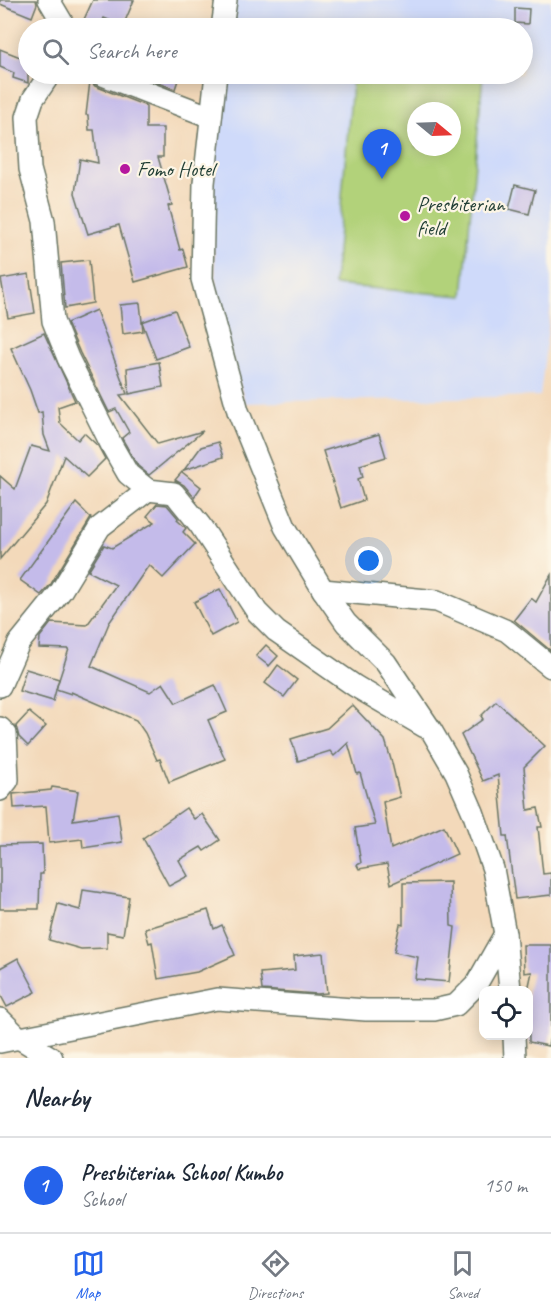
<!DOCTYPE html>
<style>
:root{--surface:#fff;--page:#f6f6f7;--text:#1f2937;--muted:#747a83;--line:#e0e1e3;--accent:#2563eb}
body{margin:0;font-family:Caveat,sans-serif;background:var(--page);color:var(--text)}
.controls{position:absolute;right:18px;bottom:18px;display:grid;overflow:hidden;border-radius:12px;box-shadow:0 3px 15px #0003}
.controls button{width:54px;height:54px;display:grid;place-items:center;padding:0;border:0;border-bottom:2px solid var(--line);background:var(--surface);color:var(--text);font:30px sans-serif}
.compass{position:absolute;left:407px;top:102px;width:54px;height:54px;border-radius:50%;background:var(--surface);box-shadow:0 3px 15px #0003;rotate:109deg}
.you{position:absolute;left:369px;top:561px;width:21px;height:21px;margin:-15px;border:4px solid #fff;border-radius:50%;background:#1a73e8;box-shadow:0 0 0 9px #1a73e833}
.badge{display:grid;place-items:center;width:39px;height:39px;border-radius:50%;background:var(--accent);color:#fff;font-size:20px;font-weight:700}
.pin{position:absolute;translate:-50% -50px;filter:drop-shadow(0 2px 3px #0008)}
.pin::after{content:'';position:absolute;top:32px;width:21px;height:18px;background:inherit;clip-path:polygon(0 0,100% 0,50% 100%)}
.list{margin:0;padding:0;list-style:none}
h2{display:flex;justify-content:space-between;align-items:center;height:78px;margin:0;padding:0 24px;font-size:26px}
h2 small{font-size:20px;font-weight:400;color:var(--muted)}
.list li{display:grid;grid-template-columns:39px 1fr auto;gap:18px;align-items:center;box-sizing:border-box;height:96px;padding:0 24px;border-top:2px solid var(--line)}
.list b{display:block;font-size:22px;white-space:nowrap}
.list p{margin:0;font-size:20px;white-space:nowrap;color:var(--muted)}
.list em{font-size:20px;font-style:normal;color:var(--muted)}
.icon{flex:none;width:33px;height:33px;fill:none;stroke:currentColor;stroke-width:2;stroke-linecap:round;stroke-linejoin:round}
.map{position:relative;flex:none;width:551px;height:1058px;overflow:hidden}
.search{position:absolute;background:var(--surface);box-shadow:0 3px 15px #0003;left:18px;right:18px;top:18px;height:66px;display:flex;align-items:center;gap:15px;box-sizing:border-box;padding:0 21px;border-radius:33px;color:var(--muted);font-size:22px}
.sheet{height:174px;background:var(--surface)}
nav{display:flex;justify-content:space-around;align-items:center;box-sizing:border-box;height:84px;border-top:2px solid var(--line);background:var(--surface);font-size:16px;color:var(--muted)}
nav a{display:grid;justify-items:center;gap:3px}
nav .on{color:var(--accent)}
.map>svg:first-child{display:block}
.built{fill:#cfdafa;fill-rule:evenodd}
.green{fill:#b2d27a;stroke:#688857;stroke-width:1.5;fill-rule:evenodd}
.building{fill:#c4bbea}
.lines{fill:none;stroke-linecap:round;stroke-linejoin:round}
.minor-casing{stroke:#697463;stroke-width:24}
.minor{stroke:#fff;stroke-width:21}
.poi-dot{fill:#b5179e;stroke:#fcf5e5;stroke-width:2}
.labels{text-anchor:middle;stroke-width:4.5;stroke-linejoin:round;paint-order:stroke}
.poi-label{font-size:21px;fill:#1f3d34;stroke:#fcf5e5;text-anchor:start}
</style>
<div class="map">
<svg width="551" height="1058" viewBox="0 0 551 1058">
<rect width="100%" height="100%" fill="#fcf5e5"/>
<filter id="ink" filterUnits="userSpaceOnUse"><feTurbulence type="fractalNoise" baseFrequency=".0167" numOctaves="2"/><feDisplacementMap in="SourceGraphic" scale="12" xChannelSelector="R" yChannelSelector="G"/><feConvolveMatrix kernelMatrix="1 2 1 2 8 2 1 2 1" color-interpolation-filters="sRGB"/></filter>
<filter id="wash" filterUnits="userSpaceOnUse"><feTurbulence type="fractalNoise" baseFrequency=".008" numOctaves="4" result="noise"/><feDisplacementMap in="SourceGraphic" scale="24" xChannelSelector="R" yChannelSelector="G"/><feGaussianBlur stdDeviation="1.35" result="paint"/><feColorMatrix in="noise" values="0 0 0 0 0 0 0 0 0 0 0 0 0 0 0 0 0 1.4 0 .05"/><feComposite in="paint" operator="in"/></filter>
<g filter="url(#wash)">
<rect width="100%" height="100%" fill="#f3d9ba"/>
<path class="built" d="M234,0H551V305L540,396L245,403L218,308L211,212L223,74H522V28H229ZM416,111H452V147H416Z"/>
<path class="green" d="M353,74H483L463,296L334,285ZM416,111H452V147H416Z"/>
<g id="blocks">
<g class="building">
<polygon points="0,0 36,0 37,4 32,17 0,4"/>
<polygon points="93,0 134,0 123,26 104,18 100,28 80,28"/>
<polygon points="515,8 529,9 528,24 515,23"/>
<polygon points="25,38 28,39 28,83 13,78 14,73 0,67 0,49 20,57"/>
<polygon points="134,74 180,74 175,89"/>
<polygon points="90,81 95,86 146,106 146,128 163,128 163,157 158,157 172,205 168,206 180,250 183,249 188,267 135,282 119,225 88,234 75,193 80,159 98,163 94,130 89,130 88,115 86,115"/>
<polygon points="515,185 535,190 529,214 509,209"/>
<polygon points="89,260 93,303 65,308 61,263"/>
<polygon points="29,274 35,313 8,318 1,279"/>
<polygon points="140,303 143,331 123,334 120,305"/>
<polygon points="96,310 127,394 120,395 158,444 203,431 149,475 138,466 123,440 122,438 129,432 116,409 109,412 80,353 67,323"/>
<polygon points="175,310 189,347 156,359 142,322"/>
<polygon points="44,333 75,401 58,407 60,423 78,440 84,433 98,446 105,459 87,477 64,456 46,504 0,559 0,476 15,489 31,446 50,451 44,435 42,412 38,413 30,390 11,348"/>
<polygon points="159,362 163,387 129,394 127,368"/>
<polygon points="379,434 386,457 360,465 363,477 358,479 364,500 341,508 323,451"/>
<polygon points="218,442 223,457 184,470 201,447"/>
<polygon points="182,472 201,487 194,497 184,485 175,480"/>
<polygon points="76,503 91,518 51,584 41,595 20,580"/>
<polygon points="157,504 167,505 178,518 177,520 186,528 183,532 195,544 163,578 149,565 109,623 91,666 150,692 163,683 176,703 215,685 227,712 208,720 225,759 169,782 160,759 157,760 145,733 136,720 71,692 71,694 56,689 69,649 39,648 40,637 51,623 87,625 116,585 88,571 104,545 112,548 155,522 147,516"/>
<polygon points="551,575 551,651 514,620 531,598 536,602"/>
<polygon points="220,589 237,622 211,636 194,602"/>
<polygon points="266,645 278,656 269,666 256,656"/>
<polygon points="278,665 297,680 284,697 265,683"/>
<polygon points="26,669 59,679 53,701 19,691"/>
<polygon points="496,701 545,746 524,767 528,810 538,808 542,827 538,827 543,874 551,873 551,895 515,899 507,836 504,836 498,775 483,781 461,735 483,719 481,716"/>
<polygon points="352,705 385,740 392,763 400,797 383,802 391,849 444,826 457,854 391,884 387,864 359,869 357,865 361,863 355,828 375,825 360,773 357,774 348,743 334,756 330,751 298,761 291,739 327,728"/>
<polygon points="29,712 46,726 28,746 19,737 16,726"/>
<polygon points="52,787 78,791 73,820 118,813 122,842 83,848 82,839 49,843 46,806 14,808 13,794 51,790"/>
<polygon points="186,808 194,819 202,814 220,840 204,851 201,847 179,860 188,876 169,886 143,838"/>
<polygon points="42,844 43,874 40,874 39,909 0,909 0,845"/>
<polygon points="450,882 451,926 455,927 449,982 415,979 418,957 394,952 400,924 403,925 403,883"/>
<polygon points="83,890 129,897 123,935 107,932 107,948 81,949 49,940 58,904 80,910"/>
<polygon points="208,910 214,929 222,925 235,955 197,972 158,979 152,942 149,943 145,929"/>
<polygon points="523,945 551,945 551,1033 548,1046 529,1042 528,990 532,972 524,973"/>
<polygon points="323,953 327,993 317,994 262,990 260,973 295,970 294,956"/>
<polygon points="18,958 36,992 7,1007 0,994 0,968"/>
</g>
</g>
</g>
<g filter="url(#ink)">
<use href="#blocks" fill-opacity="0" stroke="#697463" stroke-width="1.5"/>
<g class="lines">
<g class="minor-casing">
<g id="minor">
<polyline points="49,0 62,22 62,28"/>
<polyline points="222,28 226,0"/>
<polyline points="50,74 33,99 27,117 30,169 44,221 53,321 68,358 112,446 128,474 148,490 174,493 200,525 257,612 276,631 355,686 425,727"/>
<polyline points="100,74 211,117"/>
<polyline points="216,74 204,183 202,279 238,411 285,527 323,590 346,623 386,663 431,730 456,773 473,812 493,869 505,934 510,990"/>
<polyline points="323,590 437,601 507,631 551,667"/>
<polyline points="0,686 19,643 61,591 100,527 148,490"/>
<polyline points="0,728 6,734 8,780 0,790"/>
<polyline points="0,1019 19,1038 52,1058"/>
<polyline points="514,1036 515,1058"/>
<polyline points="0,1042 217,999 366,1010 434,1010 456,1005 476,985 505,934"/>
</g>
</g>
<use href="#minor" class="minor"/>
</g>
</g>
<g class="poi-dot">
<circle cx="125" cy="169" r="6"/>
<circle cx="405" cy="216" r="6"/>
</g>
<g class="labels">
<g class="poi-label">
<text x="137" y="176">Fomo Hotel</text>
<text x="417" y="211">Presbiterian<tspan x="417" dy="24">field</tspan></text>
</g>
</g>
</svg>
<div class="controls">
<button><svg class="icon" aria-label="locate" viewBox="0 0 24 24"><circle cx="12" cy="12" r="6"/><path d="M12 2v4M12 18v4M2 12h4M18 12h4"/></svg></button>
</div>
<svg class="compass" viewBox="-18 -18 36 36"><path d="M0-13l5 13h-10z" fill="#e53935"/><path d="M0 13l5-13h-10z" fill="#747a83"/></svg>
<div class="you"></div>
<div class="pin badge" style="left:382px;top:179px">1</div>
<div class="search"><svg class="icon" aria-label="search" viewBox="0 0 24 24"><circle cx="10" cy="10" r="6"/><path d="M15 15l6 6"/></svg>Search here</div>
</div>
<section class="sheet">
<h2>Nearby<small></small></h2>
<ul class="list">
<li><span class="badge">1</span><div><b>Presbiterian School Kumbo</b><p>School</p></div><em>150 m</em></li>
</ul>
</section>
<nav>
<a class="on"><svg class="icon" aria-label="map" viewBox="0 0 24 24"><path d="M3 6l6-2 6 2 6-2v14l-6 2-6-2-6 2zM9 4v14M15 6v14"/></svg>Map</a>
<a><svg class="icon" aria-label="directions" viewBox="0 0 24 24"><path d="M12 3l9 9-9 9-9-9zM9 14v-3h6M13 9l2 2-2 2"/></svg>Directions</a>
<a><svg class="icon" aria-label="saved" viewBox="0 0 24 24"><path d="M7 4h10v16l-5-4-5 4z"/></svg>Saved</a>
</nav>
